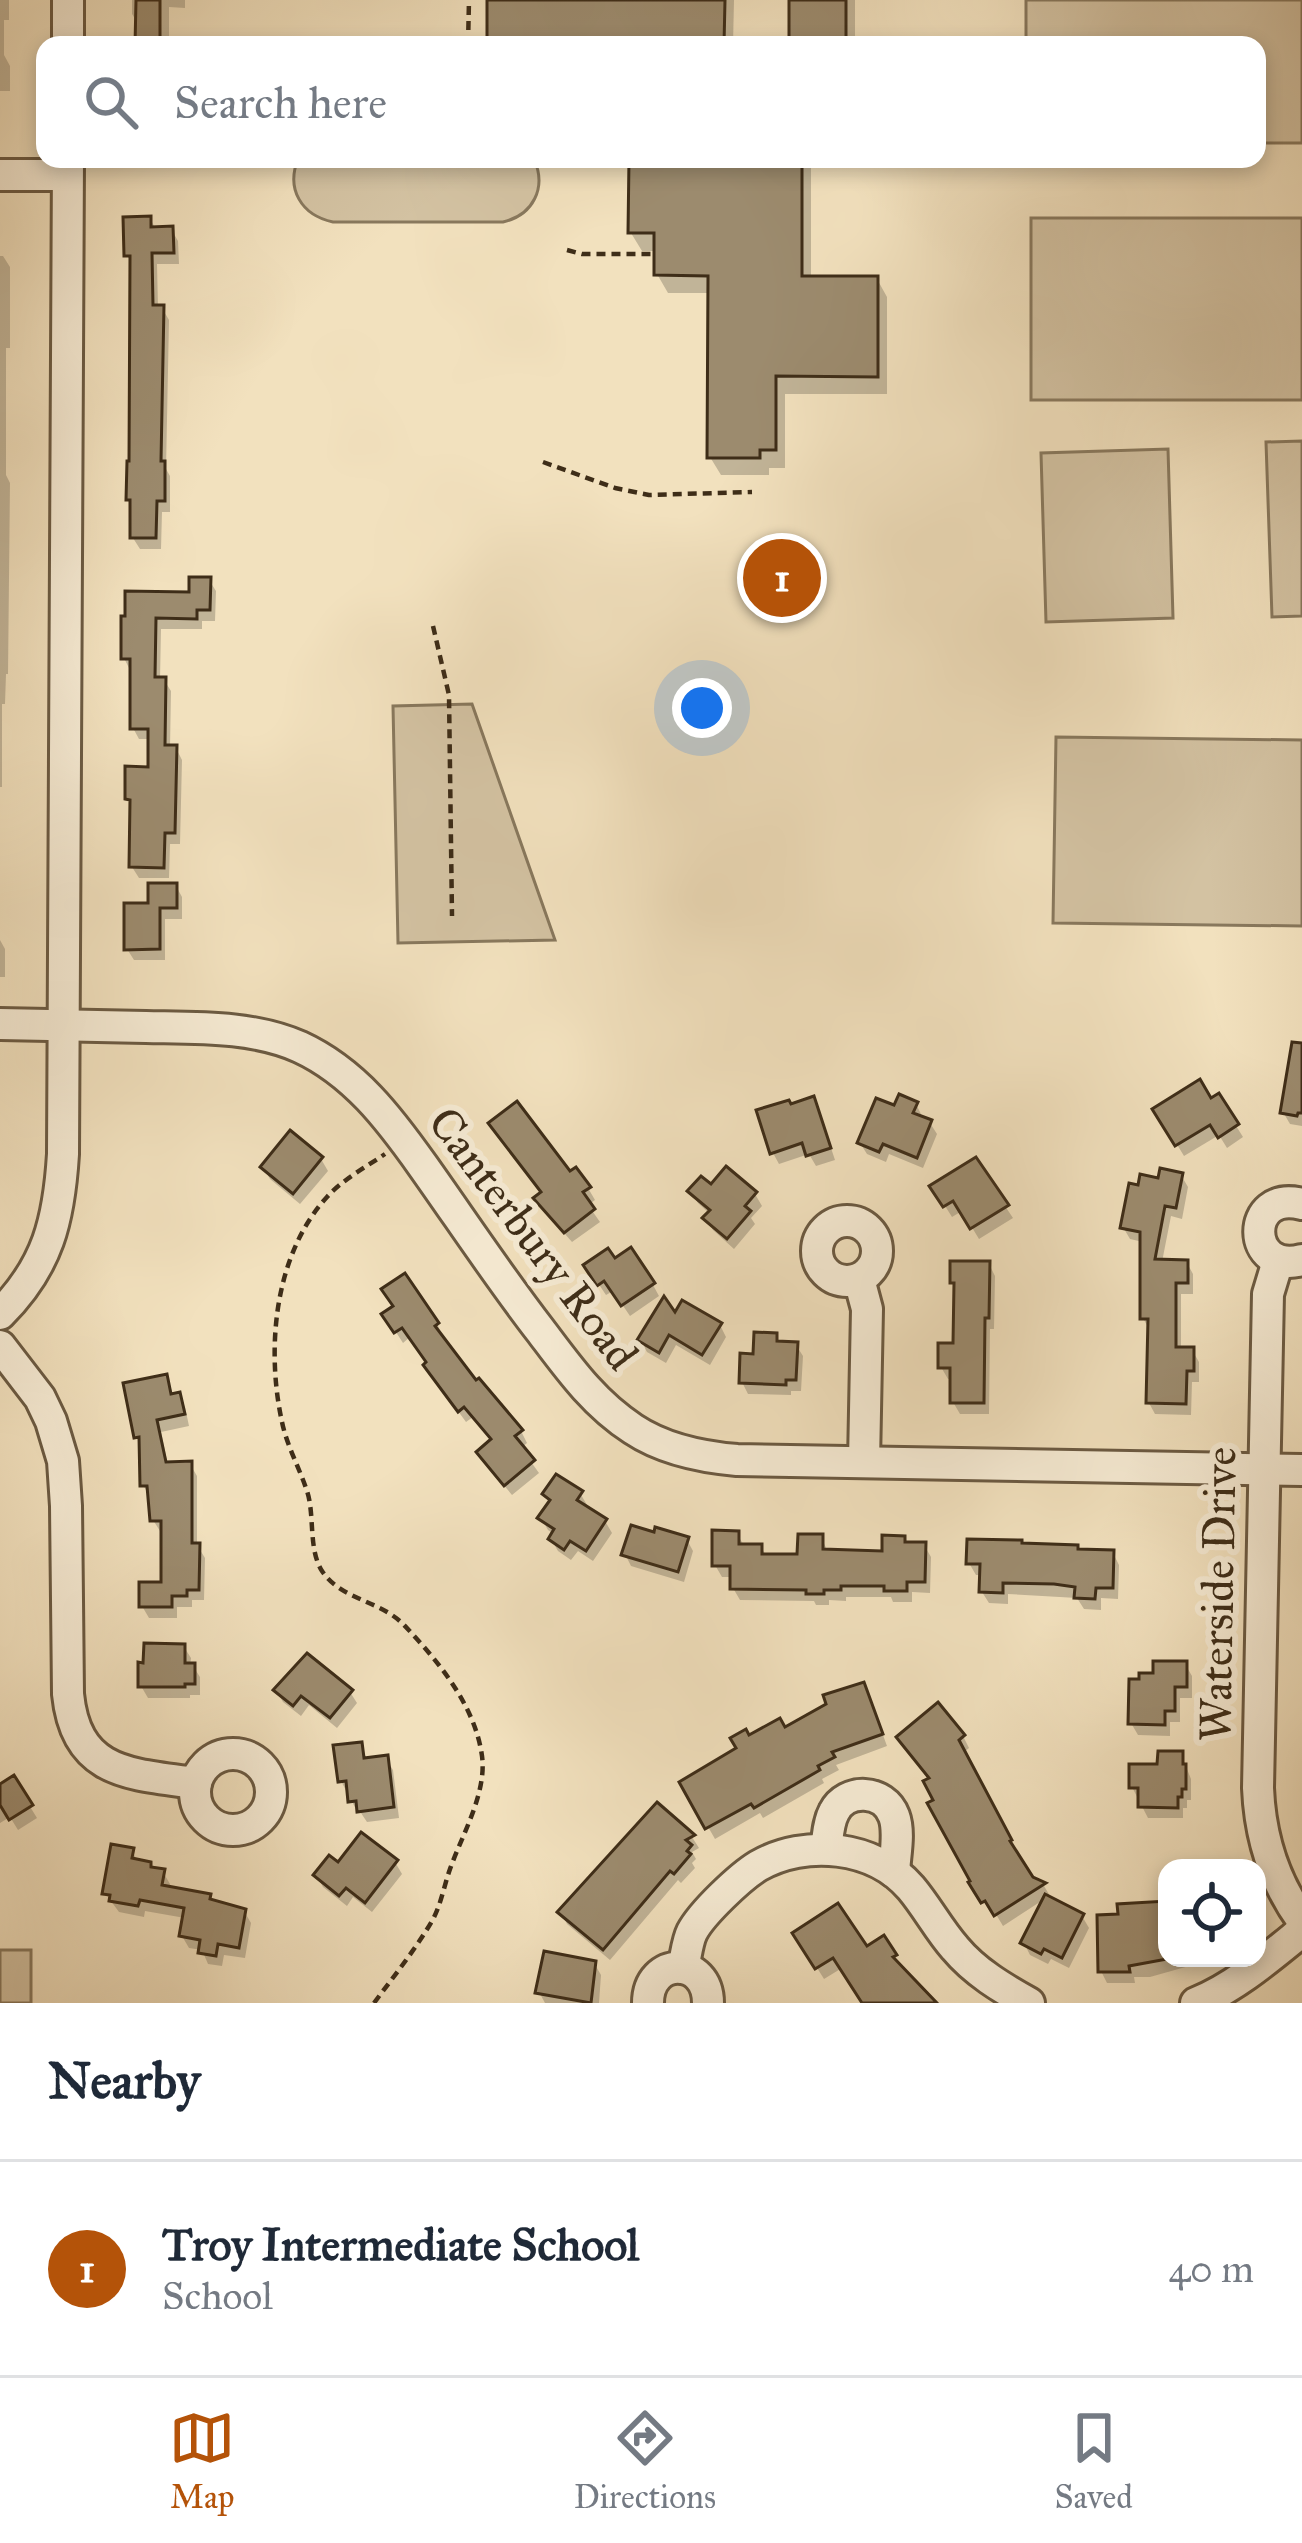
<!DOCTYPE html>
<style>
:root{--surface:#fff;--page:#f2f2f3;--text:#1f2937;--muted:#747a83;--line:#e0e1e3;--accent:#b45309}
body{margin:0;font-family:"IM FELL Great Primer",serif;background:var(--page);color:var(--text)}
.controls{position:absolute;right:36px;bottom:36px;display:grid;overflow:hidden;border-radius:24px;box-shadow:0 6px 18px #0003}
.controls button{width:108px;height:108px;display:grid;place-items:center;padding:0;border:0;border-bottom:3px solid var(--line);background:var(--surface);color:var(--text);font:60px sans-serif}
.you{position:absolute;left:702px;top:708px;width:42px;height:42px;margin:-30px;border:9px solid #fff;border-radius:50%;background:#1a73e8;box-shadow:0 0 0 18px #1a73e833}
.badge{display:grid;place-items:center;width:78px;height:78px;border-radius:50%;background:var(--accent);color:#fff;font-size:39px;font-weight:700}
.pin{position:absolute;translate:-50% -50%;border:6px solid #fff;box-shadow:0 3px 12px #0006}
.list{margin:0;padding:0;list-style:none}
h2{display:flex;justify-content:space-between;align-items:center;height:156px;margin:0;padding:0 48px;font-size:51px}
h2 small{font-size:39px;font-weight:400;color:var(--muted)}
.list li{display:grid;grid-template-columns:78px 1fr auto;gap:36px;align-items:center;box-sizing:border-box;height:216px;padding:0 48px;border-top:3px solid var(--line)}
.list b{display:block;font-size:45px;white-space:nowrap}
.list p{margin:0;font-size:39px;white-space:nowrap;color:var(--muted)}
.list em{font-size:39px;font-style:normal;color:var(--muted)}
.icon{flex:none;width:66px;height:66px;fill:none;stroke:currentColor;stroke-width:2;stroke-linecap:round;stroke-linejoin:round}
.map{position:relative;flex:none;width:1302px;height:2003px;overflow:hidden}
.search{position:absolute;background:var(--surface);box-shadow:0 6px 18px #0003;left:36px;right:36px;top:36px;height:132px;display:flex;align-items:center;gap:30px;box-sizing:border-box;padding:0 42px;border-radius:24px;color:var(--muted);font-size:45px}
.sheet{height:372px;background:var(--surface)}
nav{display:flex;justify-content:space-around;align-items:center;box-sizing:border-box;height:168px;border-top:3px solid var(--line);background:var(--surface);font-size:33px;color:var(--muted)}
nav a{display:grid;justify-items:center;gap:6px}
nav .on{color:var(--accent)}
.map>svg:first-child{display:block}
.green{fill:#d3c2a2;stroke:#88785d;stroke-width:3}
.shadow{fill:#0003}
.building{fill:#9c8b6e;stroke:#3e2d18;stroke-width:3}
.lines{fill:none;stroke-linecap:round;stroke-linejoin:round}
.minor-casing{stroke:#6b5a42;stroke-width:36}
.path{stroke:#3e2d18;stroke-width:4.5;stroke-dasharray:9 6;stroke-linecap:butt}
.minor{stroke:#f7ecd5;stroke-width:30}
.labels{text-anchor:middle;stroke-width:12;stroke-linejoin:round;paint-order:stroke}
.street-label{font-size:45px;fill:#3e2d18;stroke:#f7ecd5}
</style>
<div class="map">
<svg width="1302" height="2003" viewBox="0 0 1302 2003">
<rect width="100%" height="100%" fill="#f2e1be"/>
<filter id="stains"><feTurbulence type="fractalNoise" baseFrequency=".00167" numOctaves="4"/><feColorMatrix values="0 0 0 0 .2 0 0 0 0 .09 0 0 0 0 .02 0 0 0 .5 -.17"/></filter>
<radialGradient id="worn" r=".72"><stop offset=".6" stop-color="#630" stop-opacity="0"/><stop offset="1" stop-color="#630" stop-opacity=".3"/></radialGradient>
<g class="green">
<polygon points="1026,0 1302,0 1302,143 1257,143 1257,45 1026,45"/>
<path d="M298,159H534C547,188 533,215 503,222H333C301,215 286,189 298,159Z"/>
<rect x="1031" y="218" width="271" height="182"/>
<polygon points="1302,441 1302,616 1272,617 1266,442"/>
<polygon points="1168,449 1173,618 1046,622 1041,453"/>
<polygon points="472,704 555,940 398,943 393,706"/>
<polygon points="1056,737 1302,740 1302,926 1053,923"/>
<rect x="0" y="1950" width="31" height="53"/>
</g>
<g class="shadow">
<polygon points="0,0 9,0 9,20 4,20 4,55 10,66 10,91 0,91"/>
<polygon points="132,0 185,0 185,8 169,7 169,45 138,45 139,25 132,14"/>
<polygon points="490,0 734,0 733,45 490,45"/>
<rect x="792" y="0" width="63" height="45"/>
<polygon points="631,159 811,159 811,279 877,279 887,297 887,394 785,394 785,468 769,468 769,475 721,475 710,457 711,293 668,293 657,274 657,251 642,251 631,233"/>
<polygon points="150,219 156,229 171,229 178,241 179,264 157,264 158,308 162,308 169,320 166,469 170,476 170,512 162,512 161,549 140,549 133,538 133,265 127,255"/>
<polygon points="0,256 3,256 10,267 10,348 6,348 6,475 10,483 8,674 6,674 5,704 2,704 2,787 0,787"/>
<polygon points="209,580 216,591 215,621 202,621 202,629 161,629 160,680 164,680 171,691 170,748 176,748 182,760 180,844 170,844 169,878 139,878 132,867 133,807 128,799 151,770 151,739 139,739 133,728 130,670 124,658 124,619 192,595"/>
<polygon points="176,886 182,897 182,919 165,919 165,960 134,960 127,949 151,906"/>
<polygon points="0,940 5,949 5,977 0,977"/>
<polygon points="1302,1080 1302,1126 1290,1124 1283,1112"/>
<polygon points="1218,1097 1243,1137 1227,1148 1219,1135 1184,1156 1156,1110 1210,1102"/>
<polygon points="813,1100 819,1112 835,1160 816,1166 809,1154 779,1164 773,1153 790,1107"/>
<polygon points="916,1104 922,1116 921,1119 930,1123 937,1134 923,1168 889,1154 886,1162 867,1154 860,1143 896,1109"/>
<polygon points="321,1159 328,1171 300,1204 270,1179 263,1167"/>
<polygon points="975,1161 1013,1218 979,1239 962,1211 952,1217 933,1187"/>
<polygon points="570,1175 588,1188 595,1200 588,1205 600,1222 572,1242 544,1210"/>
<polygon points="1181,1175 1188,1187 1182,1219 1171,1216 1162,1262 1187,1263 1193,1274 1193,1294 1181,1294 1181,1350 1192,1350 1199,1362 1199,1382 1192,1382 1191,1415 1155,1414 1149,1403 1150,1331 1143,1318 1143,1242 1130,1239 1123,1227 1160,1182"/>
<polygon points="711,1188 755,1194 762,1206 751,1218 755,1224 734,1249 713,1230 706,1219 710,1214 698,1203 691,1192"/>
<polygon points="614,1262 653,1285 659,1296 630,1316 613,1291 606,1295 594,1277"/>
<polygon points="989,1264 995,1276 994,1329 990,1329 989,1414 960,1414 953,1402 953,1379 948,1379 941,1367 956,1346 957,1290 953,1282"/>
<polygon points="675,1317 720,1325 726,1337 710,1365 676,1345 666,1363 647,1352 640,1340"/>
<polygon points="437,1324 443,1336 441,1338 475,1384 521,1431 527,1443 521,1448 539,1473 512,1495 486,1464 493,1441 473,1417 466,1422 433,1377 429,1364 410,1337 403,1343 392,1326"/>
<polygon points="775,1336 780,1344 796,1345 803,1356 801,1391 791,1391 791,1395 748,1394 742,1382 756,1357"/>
<polygon points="166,1377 174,1396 179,1395 185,1407 189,1426 161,1432 168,1465 190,1464 197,1476 197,1545 205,1558 204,1600 192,1600 192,1607 177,1607 177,1618 149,1618 142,1606 164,1585 164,1531 160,1531 153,1520 150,1497 143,1485 142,1446 137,1437"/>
<polygon points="580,1493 587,1505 585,1508 605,1521 612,1533 593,1561 578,1551 571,1560 558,1551 551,1539 554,1534 548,1530 541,1518 551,1504 545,1495"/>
<polygon points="737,1534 745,1547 761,1547 767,1557 800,1557 821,1537 828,1552 885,1554 904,1539 907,1545 924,1545 931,1557 930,1593 912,1592 912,1602 893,1602 891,1597 846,1597 846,1601 829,1600 829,1605 816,1605 814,1601 740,1600 733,1588 733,1577 722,1577 715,1565"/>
<polygon points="687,1540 693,1551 684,1582 631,1566 625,1554"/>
<polygon points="1079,1552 1113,1553 1119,1565 1118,1599 1101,1598 1101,1610 1084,1609 1077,1598 1008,1594 1008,1604 989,1603 982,1592 983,1575 976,1575 969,1563"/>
<polygon points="184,1647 191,1658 190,1666 193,1666 200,1677 200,1695 190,1695 190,1698 148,1698 141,1686"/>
<polygon points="1185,1664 1192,1676 1192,1698 1180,1698 1180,1722 1170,1722 1170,1736 1138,1735 1131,1723 1156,1676"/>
<polygon points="276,1690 350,1692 357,1703 337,1728 309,1705 301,1716 283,1702"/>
<polygon points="869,1697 887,1746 836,1765 839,1770 822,1779 824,1783 763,1818 760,1813 715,1839 683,1783 740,1750 748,1739 784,1731"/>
<polygon points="963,1736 969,1748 963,1753 1031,1879 1044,1886 1050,1896 1047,1898 1082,1916 1089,1928 1069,1968 1051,1959 1048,1964 1030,1955 1024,1943 1046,1898 1003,1926 994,1911 991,1913 979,1894 937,1801 932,1780 906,1750"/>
<polygon points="360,1745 368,1761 386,1759 393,1770 399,1818 367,1822 361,1813 358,1813 341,1781"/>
<polygon points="1181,1754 1191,1779 1191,1800 1187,1800 1187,1808 1183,1808 1183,1818 1148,1818 1132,1787"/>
<polygon points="13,1779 37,1818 18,1830 10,1817 0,1823 0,1786"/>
<polygon points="657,1807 692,1837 699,1848 692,1852 696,1859 692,1863 695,1868 681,1883 678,1880 610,1960 567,1924 561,1912"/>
<polygon points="132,1851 138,1862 150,1864 153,1870 163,1872 170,1884 169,1889 244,1911 251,1923 245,1958 224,1955 222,1966 208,1964 202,1950 189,1948 182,1936 185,1918 145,1911 144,1917 119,1912 105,1893"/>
<polygon points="395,1862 402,1874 372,1912 353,1897 347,1906 323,1887 317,1876 339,1867"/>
<polygon points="1167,1904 1167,1958 1196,1958 1187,1960 1189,1966 1150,1977 1134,1977 1135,1983 1107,1983 1101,1971 1121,1917"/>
<polygon points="796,1934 866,1951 883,1939 901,1968 930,2003 865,2003 842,1968 824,1979"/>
<polygon points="594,1963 601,1975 599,2003 545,2003 539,1992"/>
</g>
<g class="building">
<polygon points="136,0 160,0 160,45 135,45"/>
<polygon points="487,0 725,0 724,45 487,45"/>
<rect x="789" y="0" width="57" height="45"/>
<polygon points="629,159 802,159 802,276 878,276 878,377 776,376 776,450 760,450 760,458 707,458 708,276 654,275 654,233 628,233"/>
<polygon points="151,216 151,227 173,226 174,253 152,253 153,305 164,305 161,461 165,461 165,501 157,501 156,538 130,538 130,500 126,500 127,461 129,461 130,256 124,256 123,217"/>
<polygon points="189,577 211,577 210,610 197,610 197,619 156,618 155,677 166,677 165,745 177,745 175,833 165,833 164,868 129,867 130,800 125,799 125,766 148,767 148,729 130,729 130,659 121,659 121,616 125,616 125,591 189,592"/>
<polygon points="148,883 177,883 177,908 160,908 160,949 124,950 124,903 148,903"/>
<polygon points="1292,1042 1302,1043 1302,1113 1298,1113 1297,1116 1280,1113"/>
<polygon points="1200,1079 1211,1098 1219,1093 1239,1124 1218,1138 1210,1125 1175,1146 1152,1109"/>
<polygon points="899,1094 918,1102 913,1113 932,1120 917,1158 883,1144 879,1152 857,1143 876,1098 894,1105"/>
<polygon points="814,1096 831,1148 806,1156 802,1143 770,1154 756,1110 789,1100 791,1104"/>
<polygon points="517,1101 570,1171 576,1167 591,1187 583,1192 595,1209 564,1233 533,1198 541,1192 488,1123"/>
<polygon points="290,1130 323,1157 293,1194 260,1167"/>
<polygon points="976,1157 1009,1205 970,1229 953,1201 943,1207 929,1186"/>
<polygon points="726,1166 757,1192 745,1206 751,1211 727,1239 702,1218 710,1210 687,1191 701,1176 711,1184"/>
<polygon points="1160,1168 1183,1173 1176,1208 1165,1206 1155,1259 1188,1260 1188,1283 1176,1283 1176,1347 1194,1347 1194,1371 1187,1371 1186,1404 1146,1403 1148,1319 1140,1319 1140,1232 1120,1228 1129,1183 1138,1185 1140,1174 1158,1178"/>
<polygon points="631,1247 655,1283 621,1306 604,1281 597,1286 583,1265 608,1248 615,1258"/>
<polygon points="950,1261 990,1261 989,1318 985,1318 984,1403 950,1403 950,1368 938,1368 938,1343 953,1343 954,1283 950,1283"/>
<polygon points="405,1273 439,1323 435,1326 476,1380 479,1378 523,1430 515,1436 535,1460 504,1486 476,1452 491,1439 464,1407 458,1412 423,1365 426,1362 402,1328 394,1333 381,1314 393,1306 381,1289"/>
<polygon points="664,1296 675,1312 682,1300 722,1323 702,1355 669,1335 659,1353 637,1340"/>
<polygon points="754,1332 777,1333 777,1341 798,1342 796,1380 786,1380 786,1385 739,1383 740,1353 753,1354"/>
<polygon points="167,1374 171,1394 180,1392 185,1414 157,1420 166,1462 192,1461 192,1543 200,1543 199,1590 187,1590 187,1596 172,1596 172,1607 139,1607 139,1582 161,1582 161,1521 150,1521 147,1486 140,1486 139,1437 134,1438 123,1383"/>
<polygon points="556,1474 583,1491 577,1500 607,1519 586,1551 570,1541 564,1550 548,1539 554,1529 537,1518 550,1500 542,1494"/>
<polygon points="631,1525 654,1532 655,1527 689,1537 678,1572 621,1555"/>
<polygon points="712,1530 739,1531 739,1544 762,1544 762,1554 797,1554 798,1534 823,1534 823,1549 882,1551 882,1535 905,1536 905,1542 926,1542 925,1582 907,1582 907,1591 884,1591 884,1586 841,1586 841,1590 824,1590 824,1594 806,1594 806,1590 730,1589 730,1566 712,1566"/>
<polygon points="967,1539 1022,1540 1022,1543 1078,1545 1078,1549 1114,1550 1113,1588 1096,1588 1095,1599 1074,1598 1075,1587 1054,1584 1003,1583 1003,1593 979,1592 980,1564 966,1564"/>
<polygon points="144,1643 185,1644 185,1663 195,1663 195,1684 185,1684 185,1687 138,1687 138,1662 143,1663"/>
<polygon points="307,1653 353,1690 330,1718 301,1696 293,1706 273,1690"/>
<polygon points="1153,1661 1187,1661 1187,1687 1175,1687 1175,1711 1165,1711 1165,1725 1128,1724 1129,1679 1139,1679 1139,1673 1153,1673"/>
<polygon points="864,1682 883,1734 832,1752 835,1757 818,1766 820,1770 754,1808 751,1804 705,1829 679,1782 736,1748 730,1738 746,1729 749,1735 780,1718 785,1727 826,1704 823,1695"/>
<polygon points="938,1702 965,1735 959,1740 1012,1840 1010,1841 1033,1877 1046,1883 994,1916 985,1901 981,1903 968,1882 970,1881 927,1803 933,1800 923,1781 929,1778 896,1737"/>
<polygon points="362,1742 364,1758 388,1755 394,1807 357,1812 356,1801 348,1802 346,1781 338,1782 333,1745"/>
<polygon points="1158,1751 1183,1751 1183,1764 1186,1764 1186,1789 1182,1789 1182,1797 1178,1797 1178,1808 1138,1807 1138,1788 1129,1788 1129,1764 1157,1764"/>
<polygon points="14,1775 33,1805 9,1820 0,1805 0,1784"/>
<polygon points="657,1802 695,1835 686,1840 692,1845 687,1851 691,1854 674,1874 670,1871 603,1950 557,1912"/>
<polygon points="361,1832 398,1860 365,1903 346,1888 339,1896 313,1875 329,1855 338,1862"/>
<polygon points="111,1844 134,1848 132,1858 151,1862 151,1867 165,1869 162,1885 211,1894 210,1899 246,1909 239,1948 218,1944 216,1956 198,1953 200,1940 179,1936 184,1908 140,1900 138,1906 109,1901 110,1895 102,1894"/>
<polygon points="1045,1894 1084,1914 1062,1958 1044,1949 1041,1954 1020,1943"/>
<polygon points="1167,1901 1167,1959 1129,1966 1130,1972 1098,1972 1097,1915 1118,1914 1117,1904"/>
<polygon points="838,1903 867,1946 884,1935 897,1955 893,1957 937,2003 862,2003 833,1958 815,1969 792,1933"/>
<polygon points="544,1951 596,1961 591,2003 535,1993"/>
</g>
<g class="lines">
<g class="minor-casing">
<g id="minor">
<polyline points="68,45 68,0"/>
<polyline points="0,175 67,175"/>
<path d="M0,1024C49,1025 98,1026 146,1027C197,1028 253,1026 300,1047C354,1072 389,1118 423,1166C462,1221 499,1277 540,1330C568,1367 593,1403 633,1429C663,1449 701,1457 737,1460L1302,1470"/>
<path d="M1302,1204C1244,1189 1246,1275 1302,1260"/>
<circle cx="847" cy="1251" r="30"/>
<path d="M1278,1261L1268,1294L1258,1788C1260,1837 1273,1880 1302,1920"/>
<polyline points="859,1279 867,1309 864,1462"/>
<path d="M0,1314C48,1266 59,1220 63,1154L68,159"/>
<path d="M0,1346L40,1398L51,1421L63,1461L66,1506L68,1694C76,1774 129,1774 196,1783"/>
<circle cx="233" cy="1792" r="38"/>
<path d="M826,1849C828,1837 828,1823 834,1812C846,1788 884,1789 894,1816C900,1832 895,1855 894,1872"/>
<path d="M683,1968C686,1957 687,1942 692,1932C702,1913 740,1877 758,1866C805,1839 874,1845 911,1888C927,1907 939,1930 955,1948C975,1972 1002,1988 1029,2003"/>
<path d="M648,2003C648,1956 708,1956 708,2003"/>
<path d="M1196,2003C1234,1988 1270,1957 1302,1931"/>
</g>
</g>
<g class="path">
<polyline points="468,45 469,0"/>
<polyline points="576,162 629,162"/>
<polyline points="567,250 582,254 654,254"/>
<polyline points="543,462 615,488 649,495 752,492"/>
<polyline points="433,626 449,695 452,916"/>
<path d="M374,2003C394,1976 415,1950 432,1921C441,1905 444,1886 450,1869C462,1835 487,1793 482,1756C475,1705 438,1661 404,1625C380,1600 341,1600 322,1571C308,1549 315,1515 307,1491C299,1467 287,1446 282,1422C266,1349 274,1255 327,1197C342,1180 366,1167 385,1154"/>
</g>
<use href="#minor" class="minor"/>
</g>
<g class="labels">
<g class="street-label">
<text transform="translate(534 1238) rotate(53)" y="16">Canterbury Road</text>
<text transform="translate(1217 1594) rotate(-89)" y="16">Waterside Drive</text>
</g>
</g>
<rect width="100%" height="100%" filter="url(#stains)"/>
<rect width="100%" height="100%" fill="url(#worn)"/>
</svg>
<div class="controls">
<button><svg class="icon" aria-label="locate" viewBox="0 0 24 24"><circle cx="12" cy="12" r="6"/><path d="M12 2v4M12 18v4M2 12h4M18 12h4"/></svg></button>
</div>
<div class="you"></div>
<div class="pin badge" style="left:782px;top:578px">1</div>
<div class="search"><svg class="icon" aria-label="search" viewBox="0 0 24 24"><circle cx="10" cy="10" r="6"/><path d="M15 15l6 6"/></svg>Search here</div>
</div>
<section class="sheet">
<h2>Nearby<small></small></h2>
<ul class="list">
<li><span class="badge">1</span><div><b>Troy Intermediate School</b><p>School</p></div><em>40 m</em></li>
</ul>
</section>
<nav>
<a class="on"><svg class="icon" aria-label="map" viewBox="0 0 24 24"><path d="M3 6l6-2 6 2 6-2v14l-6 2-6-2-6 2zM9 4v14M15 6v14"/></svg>Map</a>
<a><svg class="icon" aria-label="directions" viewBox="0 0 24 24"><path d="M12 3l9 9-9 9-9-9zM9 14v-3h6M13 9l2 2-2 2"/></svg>Directions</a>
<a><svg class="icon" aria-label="saved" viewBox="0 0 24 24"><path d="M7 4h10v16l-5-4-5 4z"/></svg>Saved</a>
</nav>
